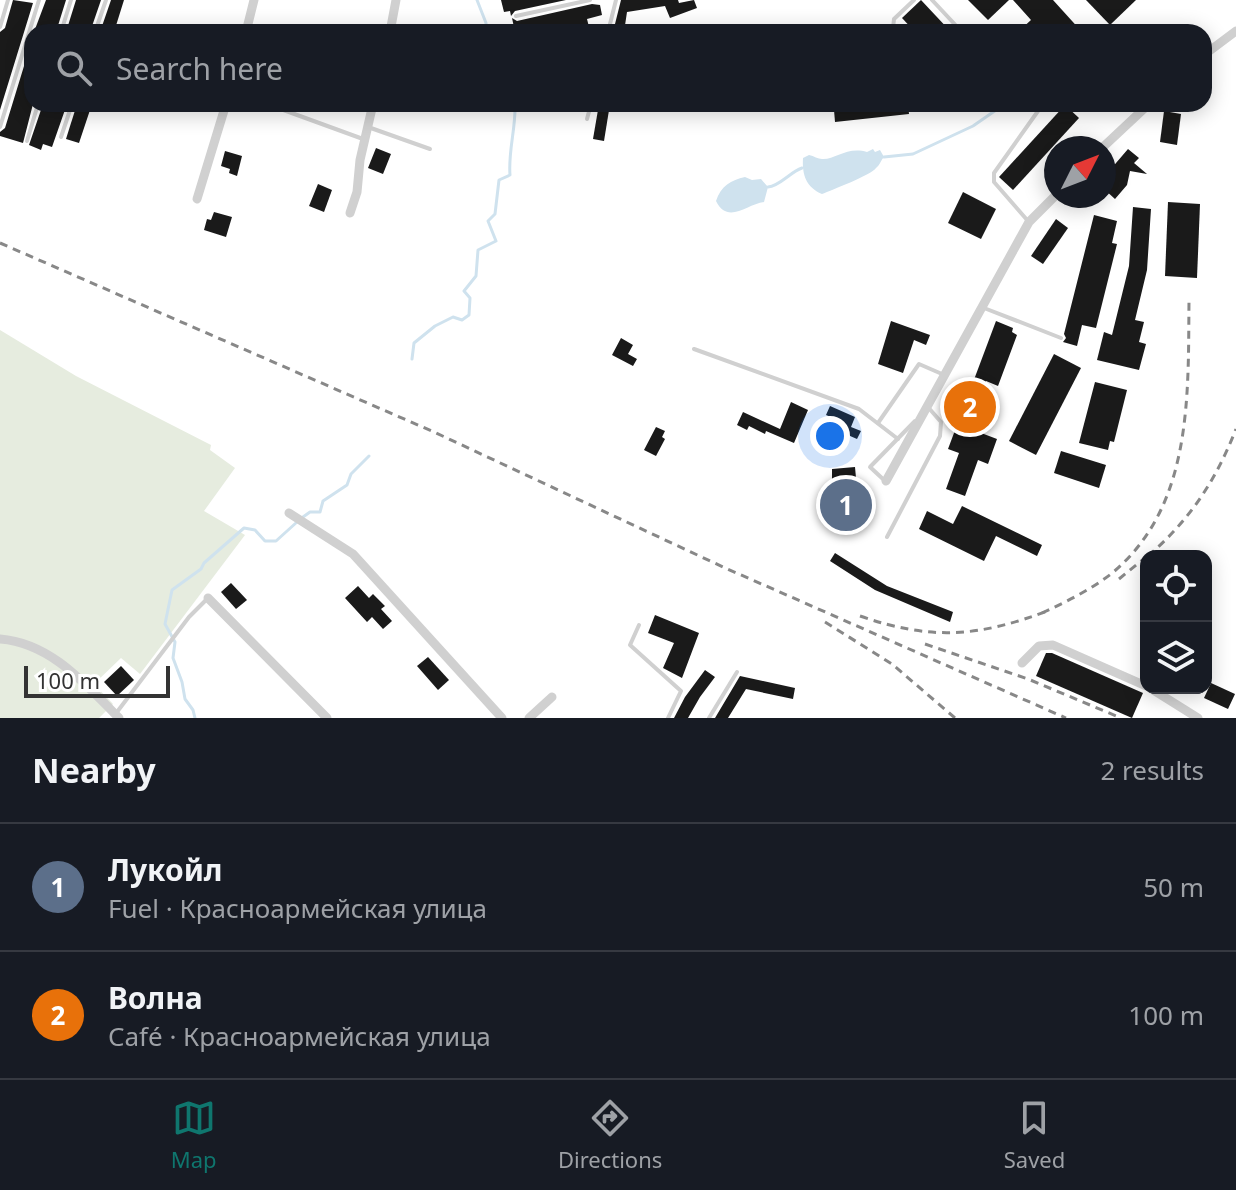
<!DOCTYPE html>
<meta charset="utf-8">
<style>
:root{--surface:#171b24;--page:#20242c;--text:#f1f3f6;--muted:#9ea1a6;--line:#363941;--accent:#0f766e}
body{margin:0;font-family:"Noto Sans",sans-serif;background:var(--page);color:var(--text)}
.controls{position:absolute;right:24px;bottom:24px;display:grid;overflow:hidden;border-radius:16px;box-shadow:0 4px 20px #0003}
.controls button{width:72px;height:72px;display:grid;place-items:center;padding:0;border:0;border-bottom:2px solid var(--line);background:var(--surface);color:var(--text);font:40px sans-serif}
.compass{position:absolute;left:1044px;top:136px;width:72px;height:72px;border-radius:50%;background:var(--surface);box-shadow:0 4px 20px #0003;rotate:48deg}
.scale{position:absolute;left:24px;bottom:20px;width:146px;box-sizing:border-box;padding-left:8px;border:4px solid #333;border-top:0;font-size:22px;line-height:28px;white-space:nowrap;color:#333;-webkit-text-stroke:6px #fff;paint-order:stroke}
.you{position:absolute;left:830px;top:436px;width:28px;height:28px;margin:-20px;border:6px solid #fff;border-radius:50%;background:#1a73e8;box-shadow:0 0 0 12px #1a73e833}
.badge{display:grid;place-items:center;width:52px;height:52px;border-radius:50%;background:var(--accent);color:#fff;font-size:26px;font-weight:700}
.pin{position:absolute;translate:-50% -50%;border:4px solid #fff;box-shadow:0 2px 8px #0006}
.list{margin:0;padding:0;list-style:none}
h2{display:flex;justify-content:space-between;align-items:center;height:104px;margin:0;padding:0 32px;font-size:34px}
h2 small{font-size:26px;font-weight:400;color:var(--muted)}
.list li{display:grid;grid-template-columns:52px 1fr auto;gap:24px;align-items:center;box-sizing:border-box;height:128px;padding:0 32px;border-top:2px solid var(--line)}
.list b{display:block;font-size:30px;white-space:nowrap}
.list p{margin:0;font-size:26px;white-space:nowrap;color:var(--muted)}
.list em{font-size:26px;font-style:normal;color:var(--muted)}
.icon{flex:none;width:44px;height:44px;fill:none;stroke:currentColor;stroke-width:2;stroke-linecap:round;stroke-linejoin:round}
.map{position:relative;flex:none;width:1236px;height:718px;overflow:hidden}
.search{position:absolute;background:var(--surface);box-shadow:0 4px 20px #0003;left:24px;right:24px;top:24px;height:88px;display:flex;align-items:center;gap:20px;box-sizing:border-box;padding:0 28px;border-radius:24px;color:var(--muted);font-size:30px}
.sheet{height:360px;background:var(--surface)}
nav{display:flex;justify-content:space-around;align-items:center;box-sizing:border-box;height:112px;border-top:2px solid var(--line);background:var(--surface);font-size:22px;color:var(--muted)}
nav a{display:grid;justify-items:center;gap:4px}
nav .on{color:var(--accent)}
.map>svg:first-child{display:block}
.green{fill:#e6ecdf}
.water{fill:#cfe2ee}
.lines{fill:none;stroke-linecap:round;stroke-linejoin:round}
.stream{stroke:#cfe2ee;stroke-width:3}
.building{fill:#1a1a1a}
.lane{stroke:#d0d0d0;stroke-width:4}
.street{stroke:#d0d0d0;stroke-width:9}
.rail{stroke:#888;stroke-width:3;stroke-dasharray:8 6;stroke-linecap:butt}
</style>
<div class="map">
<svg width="1236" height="718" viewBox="0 0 1236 718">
<rect width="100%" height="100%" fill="#fff"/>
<polygon class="green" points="0,330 76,376 211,445 210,450 235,468 204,511 245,535 140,674 121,658 94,684 113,704 99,718 0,718"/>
<g class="water">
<path d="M873,149L875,152L880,150L884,157C881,160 880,165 876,168C871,175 832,190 822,194C806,187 802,175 803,158L809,155C814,156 818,159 822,159C835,160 847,146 867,152Z"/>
<path d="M745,177L752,180L761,179L768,187L764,202C747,204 728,225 716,201C721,186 731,180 745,177Z"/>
</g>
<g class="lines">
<g class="stream">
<polyline points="477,0 486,23 486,32"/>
<polyline points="884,157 913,154 973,126 999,108"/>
<path d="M768,187C780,186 790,172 802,168"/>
<path d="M412,359L414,343L435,326L453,317L462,320L469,315L470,298L464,291L476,276L478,250L496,241L488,221L495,214L499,180L510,175C508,151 516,128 515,104"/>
<polyline points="303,517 310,512 320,512 323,501 347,485 351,474 369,456"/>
<polyline points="195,718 193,710 185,699 182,682 173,658 175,642 165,624 172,590 201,569 204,563 244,528 255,530 265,541 276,541 297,522"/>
</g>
</g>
<g class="building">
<polygon points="13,0 33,3 0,110 0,32 5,28"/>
<polygon points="46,0 66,0 56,32 34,32"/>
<polygon points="76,0 101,0 90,32 66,32"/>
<polygon points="111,0 124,0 114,32 100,32"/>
<polygon points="501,0 566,0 515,11 511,16 510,11 504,12"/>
<polygon points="621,0 678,0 679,3 694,0 697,8 670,18 665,6 627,12 624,32 613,32"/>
<polygon points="921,0 951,32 915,32 902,18"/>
<polygon points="968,0 1009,0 988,20"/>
<polygon points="1013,0 1053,0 1082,32 1018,32 1031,20"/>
<polygon points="1086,0 1136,0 1110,25"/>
<polygon points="592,4 600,5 602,15 587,19 589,27 565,32 515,32 512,18 517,21"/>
<polygon points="32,40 33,104 23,143 0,136 0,132 5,128"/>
<polygon points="43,104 67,104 52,147 43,144 41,150 29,145"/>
<polygon points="77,104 92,104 79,143 66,139"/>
<polygon points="599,104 610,104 604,141 593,139"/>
<polygon points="887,104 908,104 909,114 835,122 834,110"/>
<polygon points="1065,105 1079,118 1013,190 999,177"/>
<polygon points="1164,111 1181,114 1177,145 1160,142"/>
<polygon points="376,148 391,154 383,174 368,168"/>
<polygon points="1128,149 1139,158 1134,163 1147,174 1130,171 1127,185 1115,199 1104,189 1104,177"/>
<polygon points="225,151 242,156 237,176 229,173 230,169 221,166"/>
<polygon points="318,184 332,190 324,212 309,206"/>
<polygon points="963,192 996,209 981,239 948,223"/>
<polygon points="1168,202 1200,204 1197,278 1165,276"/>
<polygon points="1133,207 1151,209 1147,270 1135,320 1144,322 1139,342 1146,344 1139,370 1097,360 1104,332 1112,335 1129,266"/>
<polygon points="214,212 232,217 226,237 204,230 207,219 211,220"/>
<polygon points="1094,215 1117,221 1112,243 1117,244 1096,328 1082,325 1077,346 1063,342 1066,338 1064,334"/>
<polygon points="1056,219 1068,228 1043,264 1031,256"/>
<polygon points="891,321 930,335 926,345 914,340 903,373 878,364"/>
<polygon points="996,321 1013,328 1012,332 1017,335 998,386 986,381 968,428 997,439 988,464 978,460 965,496 946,489 959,453 948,449"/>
<polygon points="621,338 633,345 628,354 637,359 633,366 612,355"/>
<polygon points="1054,354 1081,368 1036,455 1009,441"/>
<polygon points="1095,382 1127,390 1114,442 1110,441 1108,450 1079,443"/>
<polygon points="791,402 808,410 794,443 766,431 765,434 749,426 747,430 737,425 743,412 780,429"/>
<polygon points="830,406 855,417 851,427 861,431 857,439 834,429 838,420 826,415"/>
<polygon points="656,427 665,431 662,437 665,439 656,456 644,450"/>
<polygon points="1061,451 1106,465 1099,488 1054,473"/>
<polygon points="855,467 856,478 848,478 854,512 839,513 838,498 842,498 840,479 832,480 832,469"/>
<polygon points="962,506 1042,545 1037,556 996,536 984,561 919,529 927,511 953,524"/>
<polygon points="835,553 887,586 953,612 950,622 875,590 830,561"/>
<polygon points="231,583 247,600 236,609 221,592"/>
<polygon points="358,586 369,598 373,594 385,606 381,609 392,621 383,629 372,617 367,622 345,598"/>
<polygon points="655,615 699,633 682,678 663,668 674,643 648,633"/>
<polygon points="1046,653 1052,653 1143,693 1132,718 1036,676"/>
<polygon points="428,657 449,680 438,690 417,666"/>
<polygon points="121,666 134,680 117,696 104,682"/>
<polygon points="705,670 715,677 700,697 688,718 674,718 685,697"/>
<polygon points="740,676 795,688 793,699 746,689 728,718 715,718"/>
<polygon points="1211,683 1235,694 1228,709 1204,698"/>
</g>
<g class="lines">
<g class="lane">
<polyline points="932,0 962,32"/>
<polyline points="516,16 590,0"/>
<polyline points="0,27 8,0"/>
<polyline points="61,32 71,0"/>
<polyline points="95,32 106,0"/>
<polyline points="592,32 609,28"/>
<polyline points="608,32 616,0"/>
<polyline points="896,32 893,28 894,19 914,0"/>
<polyline points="267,104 363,139"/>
<polyline points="587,119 591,104"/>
<polyline points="0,127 39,0"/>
<polyline points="368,127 430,149"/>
<polyline points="61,137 72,104"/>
<polyline points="27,141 38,104"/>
<polyline points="1028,221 994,182 994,173 1043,104"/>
<polyline points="984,308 1061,338"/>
<polyline points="694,349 859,409 898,439"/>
<polyline points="878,423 919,364 942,374"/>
<polyline points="884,480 870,467 915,421"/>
<polyline points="887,537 940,436 941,422 927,406"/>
<polyline points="639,625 630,645 681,691 668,718"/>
<polyline points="117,712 189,617 208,598"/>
<polyline points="709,718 737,672"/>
</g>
<g class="street">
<polyline points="246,32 254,0"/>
<polyline points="390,32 396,0"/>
<polyline points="1204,55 1236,31"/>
<polyline points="1102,148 1149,104"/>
<polyline points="197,199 226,104"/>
<polyline points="350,213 357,192 360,160 373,104"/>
<polyline points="886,481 1029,222 1056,195"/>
<polyline points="289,513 353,554 502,718"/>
<polyline points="208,598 327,718"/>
<path d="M0,639C51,643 85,684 119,718"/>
<polyline points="1022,663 1039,646 1053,645 1146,686"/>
<polyline points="1150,688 1198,718"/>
<polyline points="529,718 552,697"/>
</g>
<g class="rail">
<polyline points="0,243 434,432 723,567 1066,718"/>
<path d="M1148,556C1190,520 1216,480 1236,429"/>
<polyline points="1119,579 1146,557"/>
<path d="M1042,613C1066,602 1090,590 1111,574C1193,507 1188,396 1189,301"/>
<path d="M860,616C932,641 979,637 1050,610"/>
<polyline points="825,622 892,664 955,718"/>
<polyline points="925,644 1028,679 1121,718"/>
</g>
</g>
</svg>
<div class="controls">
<button><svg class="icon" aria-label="locate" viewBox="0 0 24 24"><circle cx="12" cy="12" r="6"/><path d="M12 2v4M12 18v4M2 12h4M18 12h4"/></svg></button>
<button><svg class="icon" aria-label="layers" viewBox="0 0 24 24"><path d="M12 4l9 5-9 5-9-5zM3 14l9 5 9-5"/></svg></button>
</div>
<svg class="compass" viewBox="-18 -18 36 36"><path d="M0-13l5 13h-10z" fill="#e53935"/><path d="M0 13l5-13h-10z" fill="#9ea1a6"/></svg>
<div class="scale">100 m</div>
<div class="you"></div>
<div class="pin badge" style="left:846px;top:505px;background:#5c6f8a">1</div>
<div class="pin badge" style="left:970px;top:407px;background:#e8710a">2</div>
<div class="search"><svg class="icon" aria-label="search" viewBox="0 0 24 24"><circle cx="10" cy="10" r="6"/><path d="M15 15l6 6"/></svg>Search here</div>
</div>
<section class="sheet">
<h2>Nearby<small>2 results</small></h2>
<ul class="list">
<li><span class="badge" style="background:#5c6f8a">1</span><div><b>Лукойл</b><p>Fuel · Красноармейская улица</p></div><em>50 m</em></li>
<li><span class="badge" style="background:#e8710a">2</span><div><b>Волна</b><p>Café · Красноармейская улица</p></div><em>100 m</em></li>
</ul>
</section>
<nav>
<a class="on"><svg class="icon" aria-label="map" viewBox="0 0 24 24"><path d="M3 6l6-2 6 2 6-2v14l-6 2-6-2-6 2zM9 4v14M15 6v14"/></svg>Map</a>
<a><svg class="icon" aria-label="directions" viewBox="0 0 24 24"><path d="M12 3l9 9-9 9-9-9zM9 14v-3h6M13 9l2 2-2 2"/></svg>Directions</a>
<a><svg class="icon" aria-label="saved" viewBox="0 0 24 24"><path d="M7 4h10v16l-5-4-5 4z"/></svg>Saved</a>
</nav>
